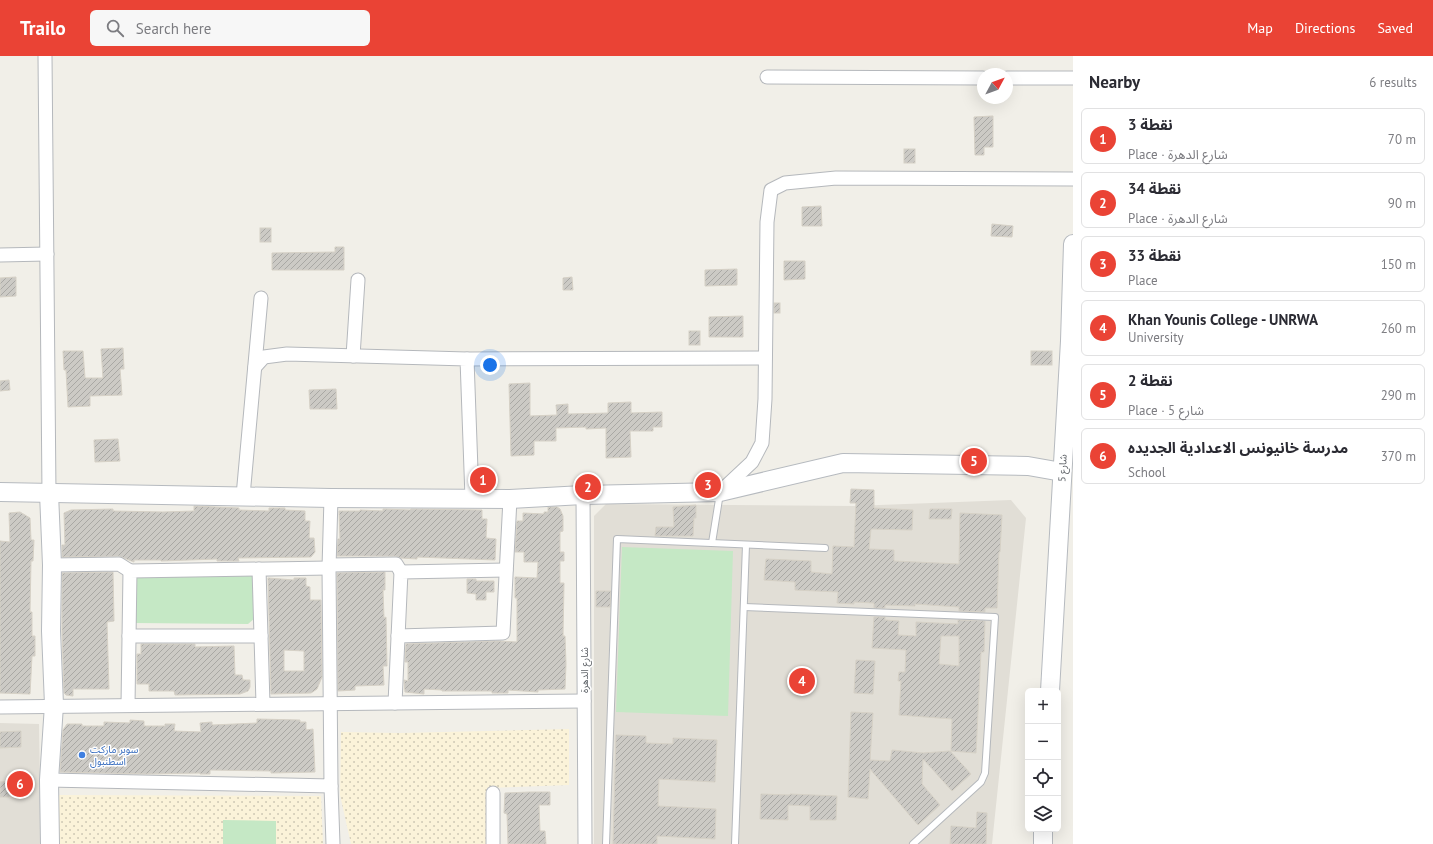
<!DOCTYPE html>
<meta charset="utf-8">
<style>
:root{--surface:#fff;--page:#f7f7f7;--text:#2b2b33;--muted:#7c7c81;--line:#e1e1e2;--accent:#ea4335}
body{margin:0;font-family:"PT Sans","Noto Sans Arabic",sans-serif;background:var(--page);color:var(--text)}
.controls{position:absolute;right:12px;bottom:12px;display:grid;overflow:hidden;border-radius:6px;box-shadow:0 4px 16px #0002}
.controls button{width:36px;height:36px;display:grid;place-items:center;padding:0;border:0;border-bottom:1px solid var(--line);background:var(--surface);color:var(--text);font:20px sans-serif}
.compass{position:absolute;left:977px;top:12px;width:36px;height:36px;border-radius:50%;background:var(--surface);box-shadow:0 4px 16px #0002;rotate:49deg}
.you{position:absolute;left:490px;top:309px;width:14px;height:14px;margin:-10px;border:3px solid #fff;border-radius:50%;background:#1a73e8;box-shadow:0 0 0 6px #1a73e833}
.badge{display:grid;place-items:center;width:26px;height:26px;border-radius:50%;background:var(--accent);color:#fff;font-size:13px;font-weight:700}
.pin{position:absolute;translate:-50% -50%;border:2px solid #fff;box-shadow:0 1px 4px #0006}
.list{margin:0;padding:0;list-style:none}
h2{display:flex;justify-content:space-between;align-items:center;height:52px;margin:0;padding:0 16px;font-size:17px}
h2 small{font-size:13px;font-weight:400;color:var(--muted)}
.list li{display:grid;grid-template-columns:26px 1fr auto;gap:12px;align-items:center;box-sizing:border-box;height:56px;margin:0 8px 8px;padding:0 8px;border:1px solid var(--line);border-radius:6px}
.list b{display:block;font-size:15px;white-space:nowrap}
.list p{margin:0;font-size:13px;white-space:nowrap;color:var(--muted)}
.list em{font-size:13px;font-style:normal;color:var(--muted)}
.icon{flex:none;width:22px;height:22px;fill:none;stroke:currentColor;stroke-width:2;stroke-linecap:round;stroke-linejoin:round}
.map{position:relative;flex:none;width:1073px;height:788px;overflow:hidden}
header{display:flex;align-items:center;gap:24px;box-sizing:border-box;height:56px;padding:0 20px;background:var(--accent);color:#fff}
header strong{font-size:19px}
nav{display:flex;gap:22px;margin-inline-start:auto;font-size:14px}
.search{width:280px;height:36px;background:var(--page);display:flex;align-items:center;gap:10px;box-sizing:border-box;padding:0 14px;border-radius:6px;color:var(--muted);font-size:15px}
main{display:flex}
aside{flex:1;background:var(--surface)}
.map>svg:first-child{display:block}
.education{fill:#e1ded6}
.sand{fill:url(#sand-dots)}
.garden{fill:#c5e8c5}
.building{fill:url(#building-hatch);stroke:#d6d1c6;fill-rule:evenodd}
.lines{fill:none;stroke-linecap:round;stroke-linejoin:round}
.lane-casing{stroke:#b5b8bc;stroke-width:8}
.street-casing{stroke:#b5b8bc;stroke-width:15}
.secondary-casing{stroke:#b6babf;stroke-width:20}
.lane{stroke:#fff;stroke-width:6}
.street{stroke:#fff;stroke-width:13}
.secondary{stroke:#fff;stroke-width:18}
.shop-dot{fill:#3f7fe0;stroke:#fff;stroke-width:1.5}
.labels{text-anchor:middle;stroke-width:3;stroke-linejoin:round;paint-order:stroke}
.street-label{font-size:10px;fill:#5f6368;stroke:#fff}
.shop-label{font-size:10px;fill:#366cbe;stroke:#fff;text-anchor:start}
</style>
<header>
<strong>Trailo</strong>
<div class="search"><svg class="icon" aria-label="search" viewBox="0 0 24 24"><circle cx="10" cy="10" r="6"/><path d="M15 15l6 6"/></svg>Search here</div>
<nav><a>Map</a><a>Directions</a><a>Saved</a></nav>
</header>
<main>
<div class="map">
<svg width="1073" height="788" viewBox="0 0 1073 788">
<defs>
<pattern id="sand-dots" width="8" height="8" patternUnits="userSpaceOnUse"><rect width="8" height="8" fill="#fbf3d9"/><path d="M2 2h.1M6 6h.1" fill="none" stroke="#cec8b4" stroke-width="1.8" stroke-linecap="round"/></pattern>
<pattern id="building-hatch" width="6" height="6" patternUnits="userSpaceOnUse"><rect width="6" height="6" fill="#cccac5"/><path d="M-1 1l2-2M0 6l6-6M5 7l2-2" fill="none" stroke="#a9a8a4"/></pattern>
</defs>
<rect width="100%" height="100%" fill="#f1efe8"/>
<g class="education">
<polygon points="1011,444 1026,462 992,788 594,788 594,460 606,448 853,450"/>
<polygon points="0,667 39,668 41,788 0,788"/>
</g>
<g class="sand">
<polygon points="569,673 569,729 487,732 489,788 351,788 340,739 341,676 399,677"/>
<polygon points="57,739 321,740 323,788 59,788"/>
</g>
<g class="garden">
<polygon points="622,491 733,495 728,660 616,656"/>
<polygon points="253,520 255,562 248,568 134,567 133,521"/>
<polygon points="223,764 276,765 276,788 223,788"/>
</g>
<g class="building">
<polygon points="993,60 993,91 984,91 984,99 975,99 974,61"/>
<rect x="904" y="93" width="11" height="14"/>
<polygon points="821,150 822,170 802,170 802,151"/>
<polygon points="992,168 1013,170 1012,181 991,180"/>
<rect x="260" y="172" width="11" height="14"/>
<polygon points="335,191 344,191 344,214 272,214 272,197 335,196"/>
<polygon points="784,205 805,205 805,223 784,224"/>
<polygon points="737,213 737,229 705,230 705,214"/>
<polygon points="16,221 16,240 0,241 0,222"/>
<polygon points="572,221 573,234 563,234 563,222"/>
<rect x="774" y="247" width="6" height="10"/>
<polygon points="743,260 743,281 709,281 709,261"/>
<rect x="689" y="275" width="11" height="14"/>
<polygon points="123,292 124,313 120,313 122,339 90,340 90,350 68,351 66,314 64,314 63,295 83,295 85,322 103,322 101,293"/>
<rect x="1031" y="295" width="21" height="14"/>
<polygon points="9,324 10,334 0,335 0,325"/>
<polygon points="530,327 530,360 557,359 556,349 568,348 568,358 608,357 608,347 631,346 631,357 662,356 662,371 653,371 653,375 630,375 631,401 606,402 606,372 586,373 586,371 556,372 556,385 534,385 534,399 511,400 509,328"/>
<polygon points="336,333 337,353 310,353 309,334"/>
<polygon points="118,383 120,405 95,406 94,384"/>
<polygon points="851,433 874,434 874,452 913,454 912,474 871,473 869,493 894,494 894,505 959,508 960,457 1002,459 1000,496 999,496 997,552 985,552 985,556 959,555 959,551 915,548 915,550 885,549 885,552 874,552 874,547 854,546 854,548 837,547 838,536 795,534 795,526 764,524 766,503 811,505 811,516 832,518 833,490 854,491 856,447 850,447"/>
<polygon points="696,449 696,462 694,462 693,480 655,480 656,471 674,471 673,451"/>
<polygon points="194,450 239,452 239,454 269,455 269,452 285,452 285,454 305,455 305,465 310,465 309,482 314,482 315,496 311,501 238,502 239,505 217,505 217,503 161,505 161,504 134,504 134,506 119,500 62,501 62,489 65,489 64,457 71,454 113,453 113,455 163,456 194,455"/>
<polygon points="548,451 557,451 560,453 563,460 563,475 560,476 560,496 564,496 564,505 560,505 560,527 564,527 563,580 565,580 566,608 565,633 538,634 538,636 508,634 508,637 492,637 492,635 442,635 442,634 424,633 424,638 405,636 404,624 408,625 408,606 405,606 406,588 498,585 517,586 517,542 515,542 515,521 537,522 538,506 524,506 524,496 515,496 517,465 523,465 523,457 544,458 544,456 548,456"/>
<polygon points="383,453 410,454 411,453 482,454 482,463 487,463 486,482 496,483 495,504 417,501 417,503 401,502 396,500 337,500 338,483 340,483 339,455 360,455 360,454 383,455"/>
<polygon points="930,453 952,453 951,463 929,463"/>
<polygon points="20,456 30,462 31,484 34,484 33,505 31,505 30,556 32,556 32,580 35,580 35,600 32,600 30,638 0,637 0,485 10,486 9,457"/>
<polygon points="113,516 114,565 107,566 109,633 73,633 73,640 66,639 64,637 62,575 62,517"/>
<polygon points="385,516 385,534 383,534 384,562 386,561 387,610 383,610 384,629 355,630 355,634 338,635 337,517"/>
<path d="M268,522L294,524V522H306V530L310,531V544H321L322,621L317,633L311,637L271,638ZM284,594L304,595V615H284Z"/>
<polygon points="467,523 476,523 476,525 494,525 494,536 486,536 486,544 476,544 476,538 467,537"/>
<polygon points="596,535 611,535 610,551 596,551"/>
<path d="M874,561H885V564L899,565L898,579L916,580V566L958,568V564L985,565L984,596H981L976,697L951,695L952,663L899,659L901,625H898L899,616H905L906,594L872,592ZM941,580H959V610L939,608Z"/>
<polygon points="141,588 195,588 195,591 234,590 235,619 242,619 243,624 250,624 250,631 248,635 240,638 175,639 174,635 149,635 149,628 137,628 137,598 141,598"/>
<polygon points="856,604 875,605 873,638 854,637"/>
<polygon points="851,656 873,657 870,704 890,705 892,694 923,697 950,695 971,718 952,735 923,703 922,728 940,749 918,769 870,713 868,743 848,741"/>
<polygon points="257,663 300,664 300,666 306,666 306,674 313,673 315,716 271,717 271,715 210,714 210,718 200,718 200,717 146,718 60,716 63,674 67,668 82,668 82,670 104,670 104,666 130,667 130,664 144,665 144,670 165,670 165,668 175,668 174,675 201,676 200,667 212,666 212,669 257,667"/>
<polygon points="21,675 21,691 0,692 0,676"/>
<polygon points="616,679 646,680 646,687 673,688 673,682 717,684 715,726 659,723 658,750 716,753 715,783 657,780 657,788 613,788"/>
<polygon points="9,725 9,741 0,741 0,726"/>
<polygon points="530,736 550,736 550,749 539,749 540,775 545,775 546,788 508,788 507,758 504,757 505,737"/>
<polygon points="761,738 790,739 790,738 837,740 836,764 810,764 810,750 788,749 788,764 760,763"/>
<polygon points="977,756 987,757 986,788 950,788 951,770 976,772"/>
</g>
<g class="lines">
<g class="lane-casing">
<g id="lane">
<polyline points="712,487 720,437"/>
<polyline points="744,551 995,561 985,717 981,726 913,788"/>
<polyline points="606,788 617,483 825,492"/>
<polyline points="735,788 746,489"/>
</g>
</g>
<g class="street-casing">
<g id="street">
<polyline points="45,0 49,437"/>
<polyline points="767,21 983,22"/>
<polyline points="1007,22 1073,22"/>
<polyline points="0,199 47,198"/>
<polyline points="353,300 358,224"/>
<polyline points="467,303 765,302"/>
<polyline points="255,311 264,301 287,298 467,303 472,442"/>
<polyline points="721,435 752,406 762,387 765,343 767,166 771,134 785,127 836,122 1073,123"/>
<polyline points="583,439 585,788"/>
<polyline points="243,440 261,242"/>
<polyline points="52,509 119,508 130,515"/>
<polyline points="329,509 396,508 401,516"/>
<polyline points="259,513 263,648"/>
<polyline points="129,580 261,580"/>
<polyline points="398,580 503,577 510,443"/>
<polyline points="395,647 401,516 506,514"/>
<polyline points="128,649 130,515 329,512"/>
<polyline points="0,651 584,645"/>
<polyline points="49,724 331,730 329,512 331,442"/>
<polyline points="331,730 333,788"/>
<polyline points="493,788 493,737"/>
</g>
</g>
<g class="secondary-casing">
<g id="secondary">
<polyline points="0,436 331,442 510,443 583,439 720,436 843,407 1028,410 1062,416"/>
<polyline points="49,437 52,509 51,575 54,649 49,724 50,788"/>
<polyline points="1050,635 1070,285 1073,188"/>
<polyline points="1043,788 1043,773"/>
</g>
</g>
<use href="#lane" class="lane"/>
<use href="#street" class="street"/>
<use href="#secondary" class="secondary"/>
</g>
<circle class="shop-dot" cx="82" cy="699" r="4"/>
<g class="labels">
<g class="street-label">
<text transform="translate(1062 412) rotate(-87)" y="4">شارع 5</text>
<text transform="translate(584 614) rotate(-90)" y="4">شارع الدهرة</text>
</g>
<g class="shop-label">
<text x="90" y="697">سوبر ماركت<tspan x="90" dy="12">اسطنبول</tspan></text>
</g>
</g>
</svg>
<div class="controls">
<button>+</button>
<button>−</button>
<button><svg class="icon" aria-label="locate" viewBox="0 0 24 24"><circle cx="12" cy="12" r="6"/><path d="M12 2v4M12 18v4M2 12h4M18 12h4"/></svg></button>
<button><svg class="icon" aria-label="layers" viewBox="0 0 24 24"><path d="M12 4l9 5-9 5-9-5zM3 14l9 5 9-5"/></svg></button>
</div>
<svg class="compass" viewBox="-18 -18 36 36"><path d="M0-13l5 13h-10z" fill="#e53935"/><path d="M0 13l5-13h-10z" fill="#7c7c81"/></svg>
<div class="you"></div>
<div class="pin badge" style="left:483px;top:424px">1</div>
<div class="pin badge" style="left:588px;top:431px">2</div>
<div class="pin badge" style="left:708px;top:429px">3</div>
<div class="pin badge" style="left:802px;top:625px">4</div>
<div class="pin badge" style="left:974px;top:405px">5</div>
<div class="pin badge" style="left:20px;top:728px">6</div>
</div>
<aside>
<h2>Nearby<small>6 results</small></h2>
<ul class="list">
<li><span class="badge">1</span><div><b>نقطة 3</b><p>Place · شارع الدهرة</p></div><em>70 m</em></li>
<li><span class="badge">2</span><div><b>نقطة 34</b><p>Place · شارع الدهرة</p></div><em>90 m</em></li>
<li><span class="badge">3</span><div><b>نقطة 33</b><p>Place</p></div><em>150 m</em></li>
<li><span class="badge">4</span><div><b>Khan Younis College - UNRWA</b><p>University</p></div><em>260 m</em></li>
<li><span class="badge">5</span><div><b>نقطة 2</b><p>Place · شارع 5</p></div><em>290 m</em></li>
<li><span class="badge">6</span><div><b>مدرسة خانيونس الاعدادية الجديده</b><p>School</p></div><em>370 m</em></li>
</ul>
</aside>
</main>
